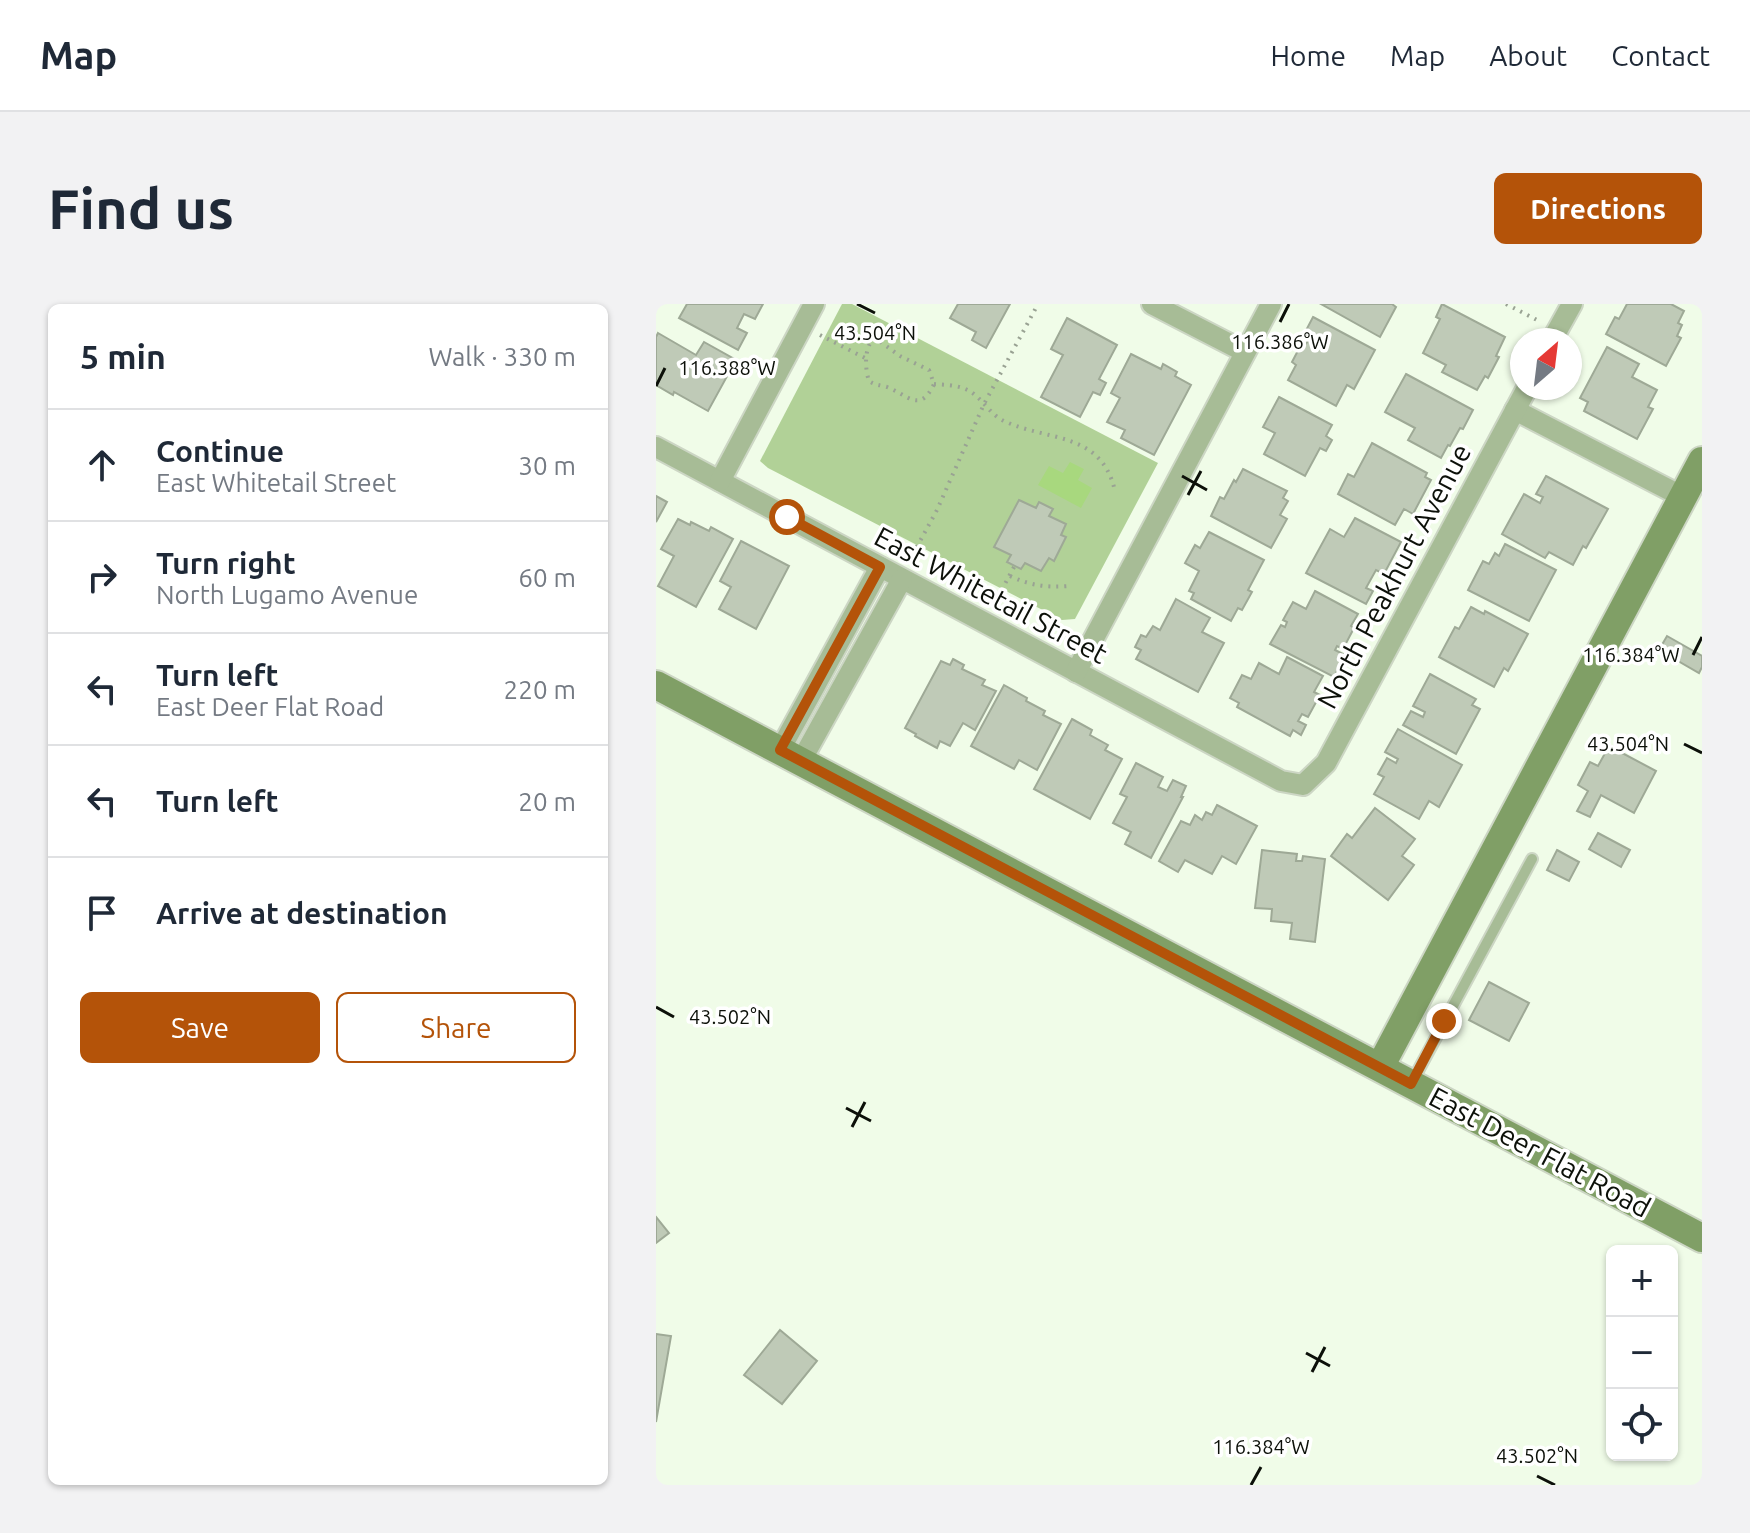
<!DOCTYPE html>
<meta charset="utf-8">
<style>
:root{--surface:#fff;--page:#f2f2f3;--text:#1f2937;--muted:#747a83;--line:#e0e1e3;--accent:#b45309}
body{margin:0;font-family:Ubuntu,sans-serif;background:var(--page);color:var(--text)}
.controls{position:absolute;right:24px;bottom:24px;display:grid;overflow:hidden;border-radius:12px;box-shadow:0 2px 6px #0004}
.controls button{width:72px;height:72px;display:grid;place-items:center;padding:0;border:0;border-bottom:2px solid var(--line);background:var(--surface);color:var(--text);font:40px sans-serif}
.compass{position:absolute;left:854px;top:24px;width:72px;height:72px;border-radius:50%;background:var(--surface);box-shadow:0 2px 6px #0004;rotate:28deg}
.stop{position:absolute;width:24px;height:24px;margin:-18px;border:6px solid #b45309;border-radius:50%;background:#fff}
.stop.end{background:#b45309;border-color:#fff;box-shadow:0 2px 8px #0008}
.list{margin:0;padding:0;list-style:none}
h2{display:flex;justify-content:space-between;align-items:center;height:104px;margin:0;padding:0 32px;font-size:34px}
h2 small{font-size:26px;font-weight:400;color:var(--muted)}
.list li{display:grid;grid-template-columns:52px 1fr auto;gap:24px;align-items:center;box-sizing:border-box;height:112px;padding:0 32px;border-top:2px solid var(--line)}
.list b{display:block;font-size:30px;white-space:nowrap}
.list p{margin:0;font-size:26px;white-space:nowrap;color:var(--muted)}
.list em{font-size:26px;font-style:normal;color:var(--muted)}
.actions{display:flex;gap:16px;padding:24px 32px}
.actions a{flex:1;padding:18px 0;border:2px solid var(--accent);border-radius:12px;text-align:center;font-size:28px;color:var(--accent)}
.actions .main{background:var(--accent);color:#fff}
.icon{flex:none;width:44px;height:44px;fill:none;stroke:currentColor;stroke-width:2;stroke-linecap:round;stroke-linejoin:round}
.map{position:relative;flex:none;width:1046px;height:1181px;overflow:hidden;border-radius:12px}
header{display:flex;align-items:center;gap:48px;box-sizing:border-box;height:112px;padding:0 40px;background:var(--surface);border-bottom:2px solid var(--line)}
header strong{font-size:38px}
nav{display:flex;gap:44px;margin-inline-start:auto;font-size:28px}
.intro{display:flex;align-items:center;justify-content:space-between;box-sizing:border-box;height:192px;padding:0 48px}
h1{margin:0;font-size:56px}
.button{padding:20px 36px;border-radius:12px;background:var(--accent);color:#fff;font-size:28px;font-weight:700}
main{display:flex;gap:48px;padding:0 48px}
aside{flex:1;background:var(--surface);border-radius:12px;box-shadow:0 2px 6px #0004}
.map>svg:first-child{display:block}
.green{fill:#b1d197}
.water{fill:#a8d87e}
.building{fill:#bfcab7;stroke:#9ea996;stroke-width:2}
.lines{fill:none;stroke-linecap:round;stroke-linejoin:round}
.lane-casing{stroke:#ccd6c4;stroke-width:14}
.street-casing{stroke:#ccd6c4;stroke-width:24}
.secondary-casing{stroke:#ccd6c4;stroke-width:32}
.path{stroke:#99a293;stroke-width:4;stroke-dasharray:2 6;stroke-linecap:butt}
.lane{stroke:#a7bc96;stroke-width:10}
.street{stroke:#a7bc96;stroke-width:20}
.secondary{stroke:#809f66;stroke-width:28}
.route{stroke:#b45309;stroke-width:10}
.ticks{fill:none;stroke:#0c1009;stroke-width:3}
.labels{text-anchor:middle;stroke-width:7;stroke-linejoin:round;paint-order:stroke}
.street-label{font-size:28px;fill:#0c1009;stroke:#fff}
.ticks-label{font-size:20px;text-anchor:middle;fill:#0c1009;stroke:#fff;stroke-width:7;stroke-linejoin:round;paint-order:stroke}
</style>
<header>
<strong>Map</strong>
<nav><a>Home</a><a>Map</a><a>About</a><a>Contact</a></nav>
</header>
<div class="intro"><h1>Find us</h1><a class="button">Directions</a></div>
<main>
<aside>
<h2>5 min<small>Walk · 330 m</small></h2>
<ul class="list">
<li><svg class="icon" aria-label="ahead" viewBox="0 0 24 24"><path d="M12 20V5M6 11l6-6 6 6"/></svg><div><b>Continue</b><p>East Whitetail Street</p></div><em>30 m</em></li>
<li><svg class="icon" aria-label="right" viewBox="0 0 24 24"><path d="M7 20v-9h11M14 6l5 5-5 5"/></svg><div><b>Turn right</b><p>North Lugamo Avenue</p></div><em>60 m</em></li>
<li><svg class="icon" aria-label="left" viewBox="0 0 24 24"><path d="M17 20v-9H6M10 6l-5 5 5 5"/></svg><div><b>Turn left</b><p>East Deer Flat Road</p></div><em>220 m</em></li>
<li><svg class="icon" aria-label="left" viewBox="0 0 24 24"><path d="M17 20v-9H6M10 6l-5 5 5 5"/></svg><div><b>Turn left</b></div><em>20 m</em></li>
<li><svg class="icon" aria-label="arrive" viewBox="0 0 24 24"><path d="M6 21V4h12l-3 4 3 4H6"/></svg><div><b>Arrive at destination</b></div></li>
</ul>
<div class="actions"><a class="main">Save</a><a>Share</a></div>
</aside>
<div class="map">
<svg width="1046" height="1181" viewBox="0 0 1046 1181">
<rect width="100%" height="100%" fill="#f0fce8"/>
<polygon class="green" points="186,0 196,0 502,159 419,315 406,316 112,164 104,157"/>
<polygon class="water" points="414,158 428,165 422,176 436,184 425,204 382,181 393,162 407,169"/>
<g class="building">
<polygon points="31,0 107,0 99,15 88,10 81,24 91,29 82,46 23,14"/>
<polygon points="302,0 354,0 330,44 316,36 320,28 294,14"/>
<polygon points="665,0 736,0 740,3 724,33"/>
<polygon points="786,0 849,33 840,52 843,53 832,74 829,72 821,86 786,68 790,61 767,49 784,15 780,13"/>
<polygon points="971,0 1015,0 1028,7 1022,19 1026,21 1021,32 1025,34 1010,62 950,30 959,13 963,15"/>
<polygon points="657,13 719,46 698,85 691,81 680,102 632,76 640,61 636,58 646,39 649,41 652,37 646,34"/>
<polygon points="411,14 461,41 443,75 450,79 444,91 437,88 424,113 385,93 407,51 395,45"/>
<polygon points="2,29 40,51 48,38 80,56 52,107 18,88 17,91 0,81 0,33"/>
<polygon points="951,43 983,60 976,73 1001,86 992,103 997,105 981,135 928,107 932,98 924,94"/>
<polygon points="475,50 505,65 507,60 521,68 519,72 535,81 498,151 465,134 469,126 451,118 464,94 455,89"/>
<polygon points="750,70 817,106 807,125 804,124 794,142 792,141 785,154 752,136 759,124 729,108"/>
<polygon points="623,93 676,121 670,132 676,136 670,147 664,144 649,172 608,150 619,129 607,123"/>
<polygon points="716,139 771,169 769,173 775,176 757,210 748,205 739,221 682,190 692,170 698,173"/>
<polygon points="587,165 631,187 627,194 632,197 624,211 631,215 615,244 555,212 564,193 568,195 578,176 580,178"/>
<polygon points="890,172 952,205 930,244 927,242 917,261 893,248 889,254 846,230 868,190 884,199 887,193 880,190"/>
<polygon points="0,192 11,198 0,218"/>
<polygon points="363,196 380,204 383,198 397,205 393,212 410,220 405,231 410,233 398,257 393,254 385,267 369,259 365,265 351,258 355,251 338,243"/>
<polygon points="699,214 745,238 728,270 720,266 710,284 717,287 710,300 650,269 674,225 688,233"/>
<polygon points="22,215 34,221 35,218 53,227 55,223 77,235 40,303 2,282 18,252 5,245"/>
<polygon points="553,228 608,256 592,286 596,288 586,306 582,304 575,317 535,295 538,289 533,287 543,267 529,259 539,241 544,244"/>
<polygon points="85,237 133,262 100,325 63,305 75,283 64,277"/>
<polygon points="849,240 900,266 873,317 812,286 827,257 833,260 839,249 843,252"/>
<polygon points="659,287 702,310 695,322 698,324 687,345 681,342 679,346 689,351 678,373 614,340 625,321 629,323 631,318 627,316 637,298 650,305"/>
<polygon points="520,295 554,314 546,328 568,339 542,388 480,355 485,346 479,343 485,331 490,333 497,322 504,326"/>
<polygon points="815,303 828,310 829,307 872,330 852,367 848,364 838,383 783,353 799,323 803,325"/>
<polygon points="1011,332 1046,352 1046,363 1043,369 1003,346"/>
<polygon points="631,353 667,372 658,388 664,391 652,413 646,410 642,417 650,421 645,431 637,426 634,432 581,403 583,399 574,394 586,371 595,375 603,359 623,370"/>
<polygon points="297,355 308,361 306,365 329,376 326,381 340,387 319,426 307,419 294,442 284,437 281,444 259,432 260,430 249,424 285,357 294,361"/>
<polygon points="774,370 820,395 816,401 824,405 800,450 747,421 755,407 767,413 769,408 757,402"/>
<polygon points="348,381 371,394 370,397 389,407 387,411 405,420 381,466 363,456 358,465 315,442"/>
<polygon points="416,415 436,426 434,431 452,441 449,446 466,455 434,515 378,485"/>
<polygon points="742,425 806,461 783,503 773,497 763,515 718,490 728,473 722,470 731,454 740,459 742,455 729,448"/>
<polygon points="953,442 1000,467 978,509 945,491 934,513 921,507 932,487 922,481 934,458 942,462"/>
<polygon points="480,459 507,473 502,483 511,487 517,476 530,482 525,493 527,493 495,554 469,540 475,528 457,519 471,493 464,490"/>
<polygon points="561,501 601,522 580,560 566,552 556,570 529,556 522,568 503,557 525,517 534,521 539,511 546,516 550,508 556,511"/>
<polygon points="719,504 759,535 746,552 758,561 732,596 675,552 691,530 696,534"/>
<polygon points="942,529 974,546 965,563 933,545"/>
<polygon points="606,546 641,550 640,557 646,557 647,552 669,555 659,638 634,635 636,619 615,617 616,605 599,604"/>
<polygon points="901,546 923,558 913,577 891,566"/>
<polygon points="833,678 873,699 853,737 813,716"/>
<polygon points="0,913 13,929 0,939"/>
<polygon points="124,1026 161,1057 126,1100 88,1071"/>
<polygon points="0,1030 15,1032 0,1118"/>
</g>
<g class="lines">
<g class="lane-casing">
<polyline id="lane" points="756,778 876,555"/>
</g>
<g class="street-casing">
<g id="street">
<polyline points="496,0 589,48"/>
<polyline points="896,36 916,0"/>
<polyline points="859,106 1027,193"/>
<polyline points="0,143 625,477 647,481 670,459 871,84"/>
<polyline points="64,177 158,0"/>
<polyline points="420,368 615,0"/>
<polyline points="124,446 224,263"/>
<polyline points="145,457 246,275"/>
</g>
</g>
<g class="secondary-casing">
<g id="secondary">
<polyline points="0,381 1046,934"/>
<polyline points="724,763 1046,157"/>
</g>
</g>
<g class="path">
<polyline points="850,0 883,17"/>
<polyline points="164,31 211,55"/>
<path d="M217,35L222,36L244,52L273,66L278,80C264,110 252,91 231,83C224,81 219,81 213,77C209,65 208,45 217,35Z"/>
<path d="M278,80C292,81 308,81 319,91C329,99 335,110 346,116C390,138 445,126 459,187"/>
<polyline points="253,257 281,206 328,100 382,0"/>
<path d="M354,272C373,281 390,284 412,282"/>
<polyline points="342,293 358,263"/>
</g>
<use href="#lane" class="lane"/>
<use href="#street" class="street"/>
<use href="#secondary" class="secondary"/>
</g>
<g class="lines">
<polyline class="route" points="131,213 224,263 124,446 755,780 788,717"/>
</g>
<path class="ticks" d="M201,0L219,9M624,18L633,0M0,82L9,64M526,172L551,186M532,191L545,167M1037,351L1046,333M1028,440L1046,449M0,703L18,713M190,804L215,817M196,823L209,798M650,1049L674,1062M656,1068L669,1043M881,1172L899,1181M595,1181L605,1163"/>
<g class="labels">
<g class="street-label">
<text transform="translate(738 272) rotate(-62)" y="10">North Peakhurt Avenue</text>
<text transform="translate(335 291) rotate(28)" y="10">East Whitetail Street</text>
<text transform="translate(884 848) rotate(28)" y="10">East Deer Flat Road</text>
</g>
</g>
<g class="ticks-label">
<text x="219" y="36">43.504°N</text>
<text x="624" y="45">116.386°W</text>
<text x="71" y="71">116.388°W</text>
<text x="975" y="358">116.384°W</text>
<text x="972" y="447">43.504°N</text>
<text x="74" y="720">43.502°N</text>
<text x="605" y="1150">116.384°W</text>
<text x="881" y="1159">43.502°N</text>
</g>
</svg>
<div class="controls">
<button>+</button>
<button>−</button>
<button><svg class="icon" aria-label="locate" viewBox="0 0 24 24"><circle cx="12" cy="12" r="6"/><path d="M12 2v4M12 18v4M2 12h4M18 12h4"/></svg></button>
</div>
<svg class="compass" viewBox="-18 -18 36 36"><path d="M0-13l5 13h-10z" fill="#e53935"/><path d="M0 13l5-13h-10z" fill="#747a83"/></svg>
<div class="stop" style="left:131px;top:213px"></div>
<div class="stop end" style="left:788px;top:717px"></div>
</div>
</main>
